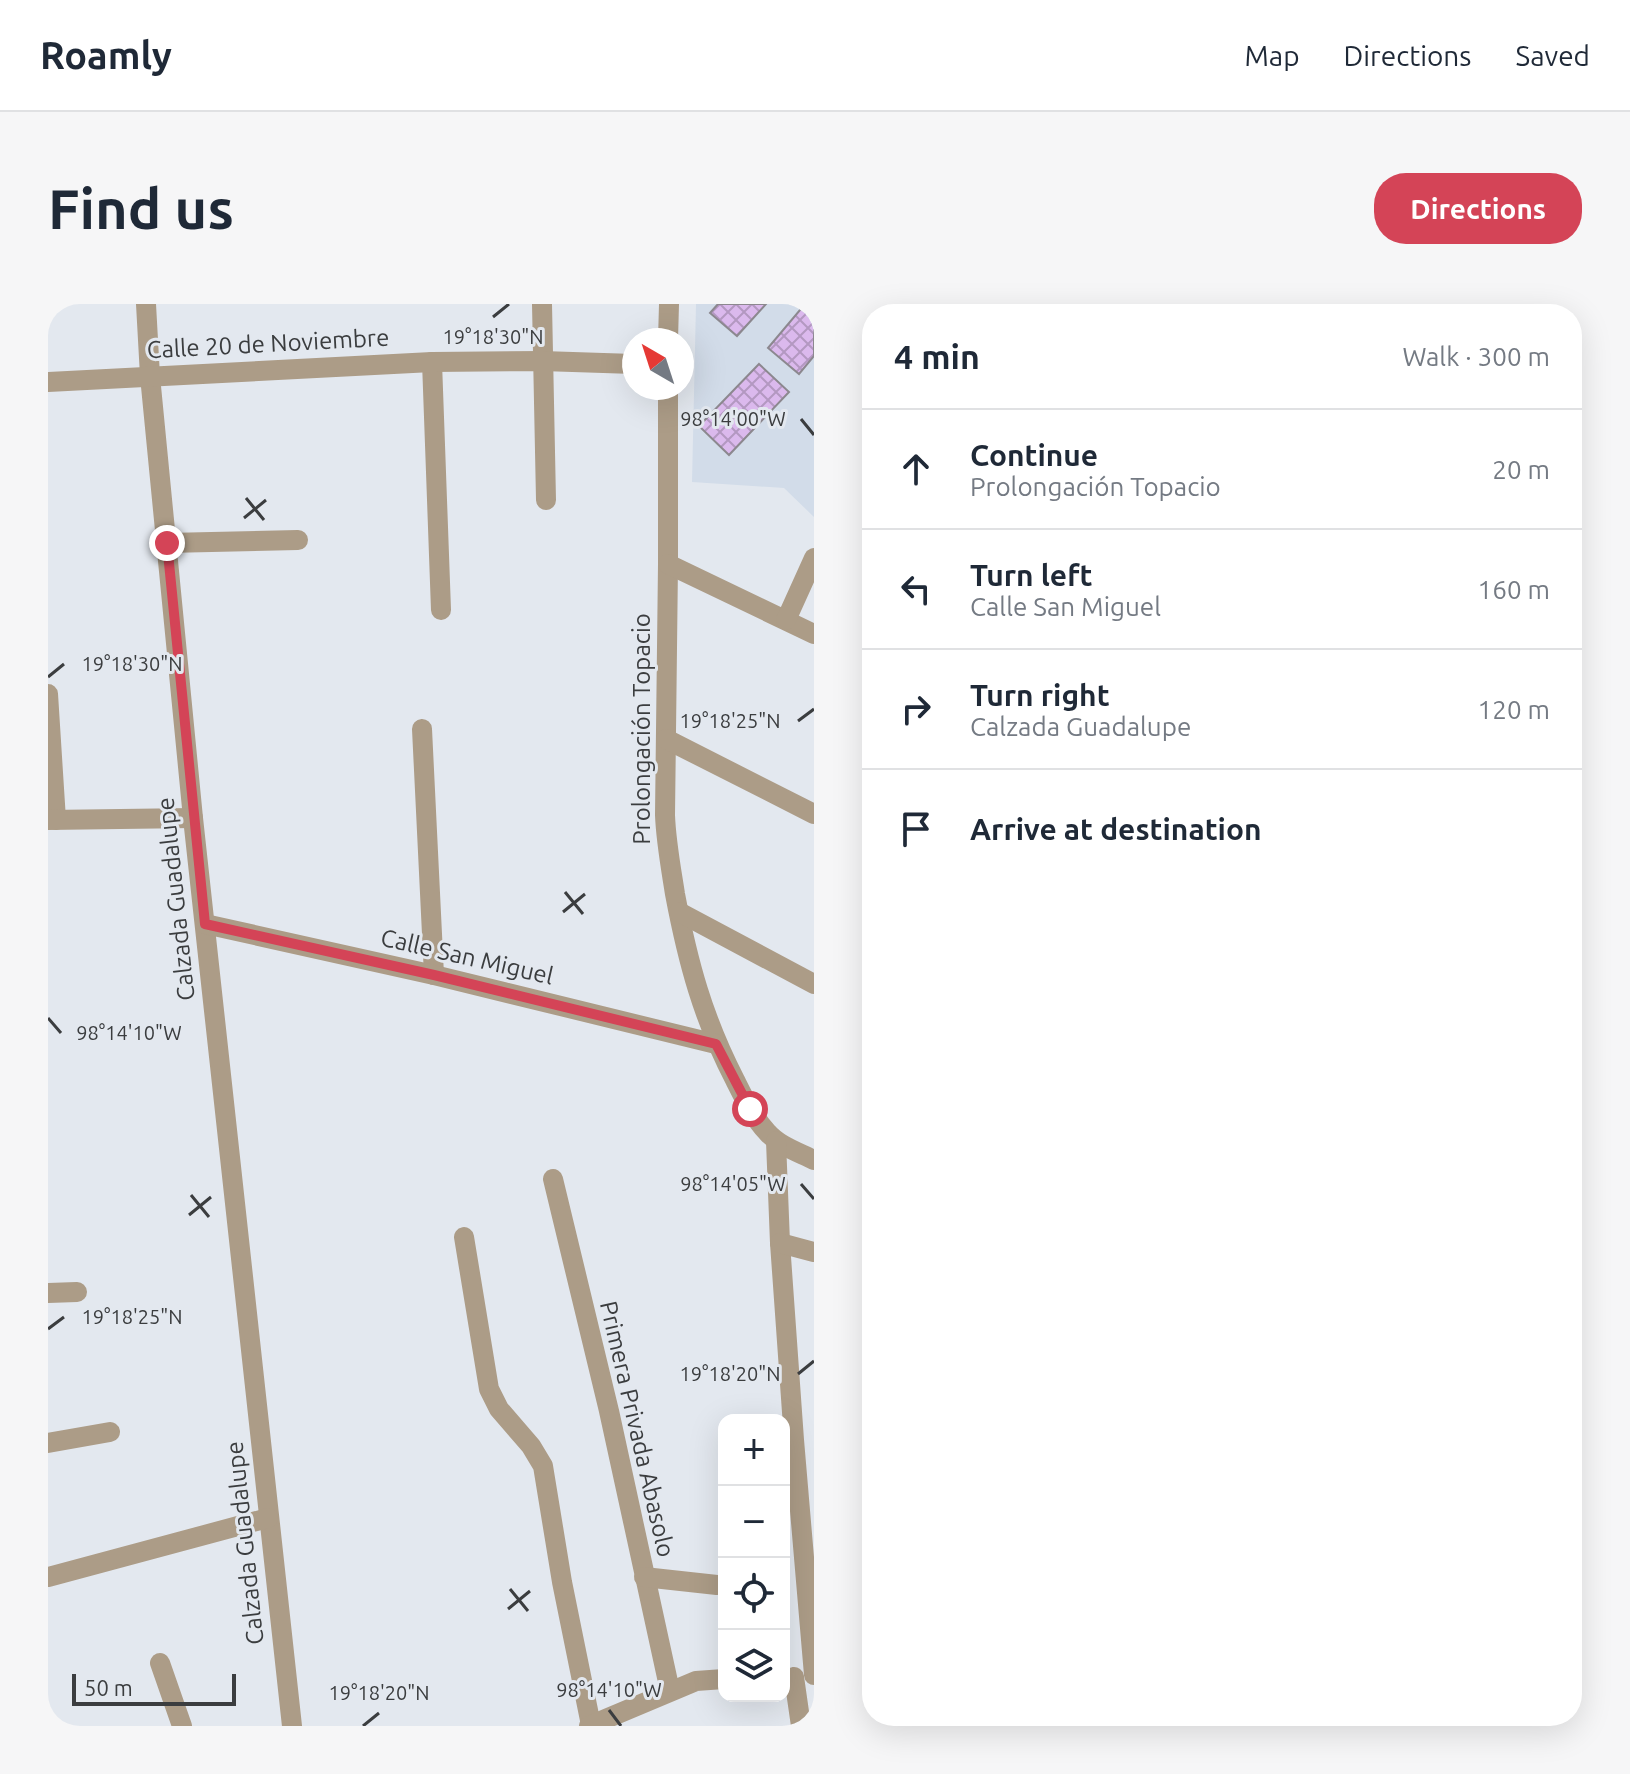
<!DOCTYPE html>
<meta charset="utf-8">
<style>
:root{--surface:#fff;--page:#f6f6f7;--text:#1f2937;--muted:#747a83;--line:#e0e1e3;--accent:#d44457}
body{margin:0;font-family:Ubuntu,sans-serif;background:var(--page);color:var(--text)}
.controls{position:absolute;right:24px;bottom:24px;display:grid;overflow:hidden;border-radius:16px;box-shadow:0 8px 32px #0002}
.controls button{width:72px;height:72px;display:grid;place-items:center;padding:0;border:0;border-bottom:2px solid var(--line);background:var(--surface);color:var(--text);font:40px sans-serif}
.compass{position:absolute;left:574px;top:24px;width:72px;height:72px;border-radius:50%;background:var(--surface);box-shadow:0 8px 32px #0002;rotate:321deg}
.scale{position:absolute;left:24px;bottom:20px;width:164px;box-sizing:border-box;padding-left:8px;border:4px solid #3b3d3f;border-top:0;font-size:22px;line-height:28px;white-space:nowrap;color:#3b3d3f;-webkit-text-stroke:6px #e3e8ef;paint-order:stroke}
.stop{position:absolute;width:24px;height:24px;margin:-18px;border:6px solid #d44457;border-radius:50%;background:#fff}
.stop.end{background:#d44457;border-color:#fff;box-shadow:0 2px 8px #0008}
.list{margin:0;padding:0;list-style:none}
h2{display:flex;justify-content:space-between;align-items:center;height:104px;margin:0;padding:0 32px;font-size:34px}
h2 small{font-size:26px;font-weight:400;color:var(--muted)}
.list li{display:grid;grid-template-columns:52px 1fr auto;gap:24px;align-items:center;box-sizing:border-box;height:120px;padding:0 32px;border-top:2px solid var(--line)}
.list b{display:block;font-size:30px;white-space:nowrap}
.list p{margin:0;font-size:26px;white-space:nowrap;color:var(--muted)}
.list em{font-size:26px;font-style:normal;color:var(--muted)}
.icon{flex:none;width:44px;height:44px;fill:none;stroke:currentColor;stroke-width:2;stroke-linecap:round;stroke-linejoin:round}
.map{position:relative;flex:none;width:766px;height:1422px;overflow:hidden;border-radius:32px}
header{display:flex;align-items:center;gap:48px;box-sizing:border-box;height:112px;padding:0 40px;background:var(--surface);border-bottom:2px solid var(--line)}
header strong{font-size:38px}
nav{display:flex;gap:44px;margin-inline-start:auto;font-size:28px}
.intro{display:flex;align-items:center;justify-content:space-between;box-sizing:border-box;height:192px;padding:0 48px}
h1{margin:0;font-size:56px}
.button{padding:20px 36px;border-radius:32px;background:var(--accent);color:#fff;font-size:28px;font-weight:700}
main{display:flex;gap:48px;padding:0 48px}
aside{flex:1;background:var(--surface);border-radius:32px;box-shadow:0 8px 32px #0002}
.map>svg:first-child{display:block}
.built{fill:#d2dce9}
.building{fill:url(#building-cross-hatch);stroke:#8c888f;stroke-width:2}
.lines{fill:none;stroke-linecap:round;stroke-linejoin:round}
.minor{stroke:#ac9c87;stroke-width:20}
.route{stroke:#d44457;stroke-width:10}
.ticks{fill:none;stroke:#3b3d3f;stroke-width:3}
.labels{text-anchor:middle;stroke-width:6;stroke-linejoin:round;paint-order:stroke}
.street-label{font-size:24px;fill:#3b3d3f;stroke:#e3e8ef}
.ticks-label{font-size:20px;text-anchor:middle;fill:#3b3d3f;stroke:#e3e8ef;stroke-width:6;stroke-linejoin:round;paint-order:stroke}
</style>
<header>
<strong>Roamly</strong>
<nav><a>Map</a><a>Directions</a><a>Saved</a></nav>
</header>
<div class="intro"><h1>Find us</h1><a class="button">Directions</a></div>
<main>
<div class="map">
<svg width="766" height="1422" viewBox="0 0 766 1422">
<defs>
<pattern id="building-cross-hatch" width="8" height="8" patternUnits="userSpaceOnUse" patternTransform="scale(2)"><rect width="8" height="8" fill="#dbb9ed"/><path d="M0 0l8 8M0 8l8-8" fill="none" stroke="#b398c1"/></pattern>
</defs>
<rect width="100%" height="100%" fill="#e3e8ef"/>
<polygon class="built" points="648,0 766,0 766,213 736,184 644,178"/>
<g class="building">
<polygon points="670,0 718,0 689,32 662,9"/>
<polygon points="757,0 766,0 766,52 751,70 720,44"/>
<polygon points="711,60 741,88 681,151 651,122"/>
</g>
<g class="lines">
<g class="minor">
<polyline points="98,0 102,72 145,514 244,1422"/>
<polyline points="494,0 498,196"/>
<polyline points="620,36 621,0"/>
<polyline points="384,58 393,306"/>
<polyline points="0,78 384,58 494,57 586,60"/>
<path d="M620,84V260L617,511C618,538 623,564 627,590C640,659 655,714 687,776C696,794 705,813 719,828C731,842 750,848 766,856"/>
<polyline points="119,239 250,236"/>
<polyline points="620,260 766,330"/>
<polyline points="738,316 766,254"/>
<polyline points="0,390 8,516"/>
<polyline points="374,425 386,671"/>
<polyline points="618,435 766,510"/>
<polyline points="0,516 145,514"/>
<polyline points="631,608 766,680"/>
<polyline points="157,620 386,671 668,740"/>
<polyline points="728,837 732,939 746,1136 766,1371"/>
<polyline points="505,875 561,1107 622,1387"/>
<polyline points="416,933 441,1085 451,1105 483,1142 495,1162 514,1278 543,1421"/>
<polyline points="732,939 766,948"/>
<polyline points="0,989 29,988"/>
<polyline points="0,1139 62,1128"/>
<polyline points="0,1273 220,1214"/>
<polyline points="596,1273 669,1281"/>
<polyline points="112,1359 134,1422"/>
<polyline points="746,1373 753,1422"/>
<polyline points="541,1422 648,1377 676,1375"/>
</g>
</g>
<g class="lines">
<polyline class="route" points="119,239 157,620 386,671 668,740 702,805"/>
</g>
<path class="ticks" d="M445,13L461,0M753,115L766,131M198,194L216,216M196,214L218,196M0,373L16,360M750,417L766,405M517,588L535,610M515,608L537,590M0,714L13,729M753,880L766,895M143,891L161,913M141,911L163,893M0,1025L16,1013M750,1070L766,1057M462,1285L480,1307M460,1305L482,1287M561,1406L573,1422M315,1422L331,1409"/>
<g class="labels">
<g class="street-label">
<text transform="translate(220 40) rotate(-3)" y="8">Calle 20 de Noviembre</text>
<text transform="translate(594 425) rotate(-90)" y="8">Prolongación Topacio</text>
<text transform="translate(128 595) rotate(-96)" y="8">Calzada Guadalupe</text>
<text transform="translate(419 653) rotate(13)" y="8">Calle San Miguel</text>
<text transform="translate(589 1125) rotate(77)" y="8">Primera Privada Abasolo</text>
<text transform="translate(197 1239) rotate(-96)" y="8">Calzada Guadalupe</text>
</g>
</g>
<g class="ticks-label">
<text x="445" y="40">19°18'30"N</text>
<text x="685" y="122">98°14'00"W</text>
<text x="84" y="367">19°18'30"N</text>
<text x="682" y="424">19°18'25"N</text>
<text x="81" y="736">98°14'10"W</text>
<text x="685" y="887">98°14'05"W</text>
<text x="84" y="1020">19°18'25"N</text>
<text x="682" y="1077">19°18'20"N</text>
<text x="561" y="1393">98°14'10"W</text>
<text x="331" y="1396">19°18'20"N</text>
</g>
</svg>
<div class="controls">
<button>+</button>
<button>−</button>
<button><svg class="icon" aria-label="locate" viewBox="0 0 24 24"><circle cx="12" cy="12" r="6"/><path d="M12 2v4M12 18v4M2 12h4M18 12h4"/></svg></button>
<button><svg class="icon" aria-label="layers" viewBox="0 0 24 24"><path d="M12 4l9 5-9 5-9-5zM3 14l9 5 9-5"/></svg></button>
</div>
<svg class="compass" viewBox="-18 -18 36 36"><path d="M0-13l5 13h-10z" fill="#e53935"/><path d="M0 13l5-13h-10z" fill="#747a83"/></svg>
<div class="scale">50 m</div>
<div class="stop" style="left:702px;top:805px"></div>
<div class="stop end" style="left:119px;top:239px"></div>
</div>
<aside>
<h2>4 min<small>Walk · 300 m</small></h2>
<ul class="list">
<li><svg class="icon" aria-label="ahead" viewBox="0 0 24 24"><path d="M12 20V5M6 11l6-6 6 6"/></svg><div><b>Continue</b><p>Prolongación Topacio</p></div><em>20 m</em></li>
<li><svg class="icon" aria-label="left" viewBox="0 0 24 24"><path d="M17 20v-9H6M10 6l-5 5 5 5"/></svg><div><b>Turn left</b><p>Calle San Miguel</p></div><em>160 m</em></li>
<li><svg class="icon" aria-label="right" viewBox="0 0 24 24"><path d="M7 20v-9h11M14 6l5 5-5 5"/></svg><div><b>Turn right</b><p>Calzada Guadalupe</p></div><em>120 m</em></li>
<li><svg class="icon" aria-label="arrive" viewBox="0 0 24 24"><path d="M6 21V4h12l-3 4 3 4H6"/></svg><div><b>Arrive at destination</b></div></li>
</ul>
</aside>
</main>
